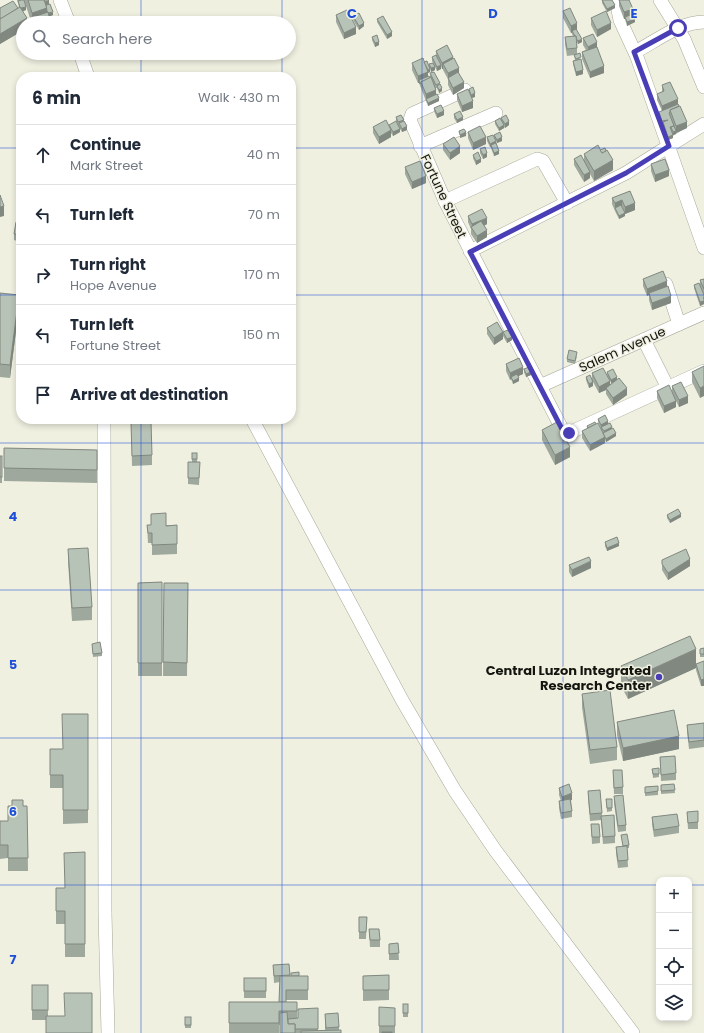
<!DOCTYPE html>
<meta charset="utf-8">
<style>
:root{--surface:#fff;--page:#f2f2f3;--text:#1f2937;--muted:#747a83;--line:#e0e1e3}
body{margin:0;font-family:Poppins,sans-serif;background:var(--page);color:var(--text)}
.controls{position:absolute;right:12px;bottom:12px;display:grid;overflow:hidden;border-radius:8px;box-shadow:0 2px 6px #0003}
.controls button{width:36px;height:36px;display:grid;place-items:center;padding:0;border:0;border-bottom:1px solid var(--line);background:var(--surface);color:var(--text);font:20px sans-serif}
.stop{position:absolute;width:12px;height:12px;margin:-9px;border:3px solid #493eb5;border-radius:50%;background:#fff}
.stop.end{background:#493eb5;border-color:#fff;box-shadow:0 1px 4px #0008}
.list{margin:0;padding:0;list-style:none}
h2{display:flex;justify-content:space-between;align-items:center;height:52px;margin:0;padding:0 16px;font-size:17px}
h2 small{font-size:13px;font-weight:400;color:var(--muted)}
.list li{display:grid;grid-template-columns:26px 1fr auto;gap:12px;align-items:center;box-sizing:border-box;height:60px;padding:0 16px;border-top:1px solid var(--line)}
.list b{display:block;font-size:15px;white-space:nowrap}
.list p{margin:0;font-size:13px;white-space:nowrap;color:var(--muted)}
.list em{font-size:13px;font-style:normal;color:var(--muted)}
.icon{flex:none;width:22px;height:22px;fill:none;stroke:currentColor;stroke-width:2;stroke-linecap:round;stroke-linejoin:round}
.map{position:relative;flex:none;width:704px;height:1033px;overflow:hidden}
.search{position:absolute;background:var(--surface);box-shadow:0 2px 6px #0003;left:16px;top:16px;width:280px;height:44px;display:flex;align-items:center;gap:10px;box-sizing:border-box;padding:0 14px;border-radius:22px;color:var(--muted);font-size:15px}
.panel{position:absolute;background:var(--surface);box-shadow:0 2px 6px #0003;left:16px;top:72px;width:280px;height:352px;border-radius:16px}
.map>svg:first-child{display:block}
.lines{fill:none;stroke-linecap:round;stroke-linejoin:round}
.minor-casing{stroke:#a7a899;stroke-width:14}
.minor{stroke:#fff;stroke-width:13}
.wall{fill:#9ea89d}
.shaded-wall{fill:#818880}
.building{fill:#b8c3b7;stroke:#818880}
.route{stroke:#493eb5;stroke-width:5}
.grid{fill:none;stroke:#1d4ed8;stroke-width:1;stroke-opacity:0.55}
.poi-dot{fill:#493eb5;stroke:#eff0e0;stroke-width:1.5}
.labels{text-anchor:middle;stroke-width:3;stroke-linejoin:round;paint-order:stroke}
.street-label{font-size:13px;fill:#151510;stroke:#eff0e0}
.poi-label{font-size:13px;font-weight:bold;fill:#151510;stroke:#eff0e0;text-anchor:end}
.grid-label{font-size:13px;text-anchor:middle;font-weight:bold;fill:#1d4ed8;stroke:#eff0e0;stroke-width:3;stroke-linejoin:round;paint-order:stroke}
</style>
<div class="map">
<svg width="704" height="1033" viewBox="0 0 704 1033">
<rect width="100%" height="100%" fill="#eff0e0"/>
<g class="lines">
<g class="minor-casing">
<g id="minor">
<polyline points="60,0 69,23"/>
<polyline points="616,0 620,20 637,57 704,248"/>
<polyline points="660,0 684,39 704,87"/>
<path d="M635,52C656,41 680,22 704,22"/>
<polyline points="80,53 88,77"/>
<polyline points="465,90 412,114 410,120 445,201 562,429 569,433 704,371"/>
<polyline points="420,146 496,113"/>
<polyline points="445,201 537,159 543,161 567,203"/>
<polyline points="470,251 626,173 704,124"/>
<polyline points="666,284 679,324"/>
<polyline points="644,340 668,388"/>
<polyline points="540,386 704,313"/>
<polyline points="104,419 105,913 108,1033"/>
<polyline points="252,419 402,700 455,791 495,850 633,1033"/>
</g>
</g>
<use href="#minor" class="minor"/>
</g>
<g class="wall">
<polygon points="17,0 24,0 26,10 23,11 27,23 23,23 23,34 22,31 0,44 0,8 19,8 18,2 18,3"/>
<polygon points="24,0 48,0 49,4 46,5 53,15 49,16 50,23 36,23 36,21 31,21"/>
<polygon points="602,0 615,8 607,12 602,3"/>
<polygon points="619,0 633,14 635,22 627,26 625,19 624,19 619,6"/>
<polygon points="563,11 577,30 582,42 578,44 577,42 577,54 581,61 583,74 576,76 573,64 573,61 575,60 574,55 567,56 565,44 565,37 573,36 572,34 572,33 571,33 563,18"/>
<polygon points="336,15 356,34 344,39 336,22"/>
<polygon points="353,16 364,26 359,30 353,20"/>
<polygon points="591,18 611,29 597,37 591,25"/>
<polygon points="377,19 392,36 387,39 377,22"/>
<polygon points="372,37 379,45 375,47 372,40"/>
<polygon points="583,38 597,48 604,73 590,78 582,59 582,52 586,50 583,45"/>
<polygon points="436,51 453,58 464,88 453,95 448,85 448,79 443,70 443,69 442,69 441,66 441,69 437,71 433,63 435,70 431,72 430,69 430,72 428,73 428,76 430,78 430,73 440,84 442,91 439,93 437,88 436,88 436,94 439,101 428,106 419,83 418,83 412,70 412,63 424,62 429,67 429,64 433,63 432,61 432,57 436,57"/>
<polygon points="662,85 678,105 687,128 676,133 676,132 676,134 673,135 673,138 668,140 659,116 659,112 662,111 657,100 657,94 662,92"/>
<polygon points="457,94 475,97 472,98 473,108 462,112 457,100"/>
<polygon points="434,108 444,115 437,118 434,111"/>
<polygon points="454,114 463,120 457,123 454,118"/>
<polygon points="396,117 404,121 407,130 402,132 400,129 400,132 393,136 391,133 391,137 379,144 373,133 373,127 389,126 397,122 396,121"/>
<polygon points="501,118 509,125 505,128 504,127 504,128 499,131 495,124 495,121 501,120"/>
<polygon points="468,132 486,144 473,150 468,138"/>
<polygon points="494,135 502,141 497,143 496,141 499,154 494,156 491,148 491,147 490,147 487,141 487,137 494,138"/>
<polygon points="443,144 460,153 450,160 443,150"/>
<polygon points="480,149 487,157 483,159 480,153"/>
<polygon points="584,154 613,170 594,181 590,174 590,178 584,182 574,165 574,159 584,160"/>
<polygon points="473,155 481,162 476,165 473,158"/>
<polygon points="651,164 669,176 655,182 651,171"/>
<polygon points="405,167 426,183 412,189 405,174"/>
<polygon points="630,191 635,210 625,214 625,216 619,219 615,211 612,204 612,198"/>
<polygon points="468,216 487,224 484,226 487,237 477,243 471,234 471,229 468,222"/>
<polygon points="21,223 21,250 19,249 20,242 14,240 14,234"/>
<polygon points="21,276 21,294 19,294 19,287"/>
<polygon points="643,279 671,303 652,310 649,300 649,295 647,296 643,286"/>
<polygon points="704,279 704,304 700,306 694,288 694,285 700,286 700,280"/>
<polygon points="0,293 21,297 21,307 19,307 10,378 0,377"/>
<polygon points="487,328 503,332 512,340 507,343 503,336 503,339 494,345 487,334"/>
<polygon points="577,356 575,364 567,362 567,359"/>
<polygon points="506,364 523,374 518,376 519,381 513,384 511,379 510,380 506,371"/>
<polygon points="704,366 700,398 692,382 692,372"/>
<polygon points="524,369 531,375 526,377 524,372"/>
<polygon points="607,372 617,380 627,395 613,405 606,394 606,390 599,393 593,382 593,386 589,388 586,380 586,377 592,380 592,373 610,384 614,382 611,383 607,375"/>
<polygon points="672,386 688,403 679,407 676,401 676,407 664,413 657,398 657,391 672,392"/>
<rect x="161" y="419" width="31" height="1"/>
<polygon points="598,419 608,424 612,428 616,436 606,442 605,440 605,443 590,451 582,438 582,431 587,429 587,426 601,430 601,428 598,422"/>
<polygon points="131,423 152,455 152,465 132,466"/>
<polygon points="542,430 570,457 555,465 542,440"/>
<polygon points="4,448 97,450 97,483 4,481"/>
<polygon points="192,453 197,453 197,462 200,462 199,485 188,484 188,462 192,462"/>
<rect x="0" y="456" width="2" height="27"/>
<polygon points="667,515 681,517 670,523 667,518"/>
<polygon points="147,525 177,525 177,554 152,555 152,543 148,543"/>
<polygon points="605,542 619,546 607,551 605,546"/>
<polygon points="68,549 92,607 92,620 72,621 68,562"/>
<polygon points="662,560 690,566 668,580 662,570"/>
<polygon points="569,565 591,568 572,577 569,572"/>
<polygon points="162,582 162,676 138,676 138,583"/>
<polygon points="164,583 188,583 187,676 163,676"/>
<polygon points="92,644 102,653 102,656 93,657"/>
<polygon points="704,648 704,657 700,657 700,649"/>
<polygon points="704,661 704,686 701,686 696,670 696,664"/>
<polygon points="621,666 696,668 628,699 621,686"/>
<polygon points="582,694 617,747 617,760 590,764 582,707"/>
<polygon points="88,714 88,823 63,824 63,788 50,788 50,749 63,749"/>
<polygon points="617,722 679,749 623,761 617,735"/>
<polygon points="704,723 704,747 689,749 687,732 687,725"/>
<polygon points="660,757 676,773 676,780 661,781"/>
<polygon points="659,768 659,777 653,778 652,769"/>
<polygon points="613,770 623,787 623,794 614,794"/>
<polygon points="674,784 675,793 661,794 661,785"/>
<polygon points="658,786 658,795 645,796 645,787"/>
<polygon points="559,788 572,800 571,800 572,811 572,817 561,819 559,808 559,801 561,801 559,795"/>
<polygon points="588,791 602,813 602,816 615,836 615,843 603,844 601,820 590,821 588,798"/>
<polygon points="614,796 626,825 626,831 618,832 614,803"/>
<polygon points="606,799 612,799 612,811 607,812"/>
<polygon points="23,806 27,806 28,871 8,871 8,858 0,859 0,821 8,821"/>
<polygon points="687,812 698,822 698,829 688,829"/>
<polygon points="652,817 679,826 679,833 654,837 652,824"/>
<polygon points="591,824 600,837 600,843 592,844"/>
<polygon points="621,835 629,845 629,848 627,848 628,867 618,868 616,853 616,847 623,846"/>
<polygon points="85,852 85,957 65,957 65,924 56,924 56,888 65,888"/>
<polygon points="359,917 367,917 366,939 359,939"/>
<polygon points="369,929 380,940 380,947 370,947"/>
<polygon points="398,943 399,960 389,960 389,944"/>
<polygon points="289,964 290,976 308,976 308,1000 286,1000 286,1002 297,1002 297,1018 318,1008 318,1031 325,1031 325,1014 339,1027 339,1030 341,1033 280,1033 280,1025 279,1025 279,1033 229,1033 229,1002 279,1002 280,982 274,983 273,965"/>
<polygon points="389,975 389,1000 363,1001 363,976"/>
<rect x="244" y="978" width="22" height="20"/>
<polygon points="48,985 48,1016 92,1033 46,1020 32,1020 32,995"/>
<rect x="403" y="1004" width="5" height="13"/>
<polygon points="395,1008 395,1033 379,1033 379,1026"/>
<rect x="185" y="1017" width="6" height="11"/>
</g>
<g class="shaded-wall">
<polygon points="49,1 49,4 44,6 44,2"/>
<polygon points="615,5 615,8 607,12 607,9"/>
<polygon points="26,7 26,10 21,12 21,8"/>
<polygon points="47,8 47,18 36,16 36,21 32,23 32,13"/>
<polygon points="633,9 633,16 625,17 625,19 624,19 624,12"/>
<polygon points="53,12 53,15 48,17 48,14"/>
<polygon points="27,18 27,23 23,23 23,30 22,28 22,31 0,44 0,34"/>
<polygon points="635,19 635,22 627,26 627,22"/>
<polygon points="50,20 50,23 42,23"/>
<polygon points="364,23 364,26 359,30 359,26"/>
<polygon points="577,23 577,30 573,32 572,31 572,33 571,33 571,26"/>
<polygon points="611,23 611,29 597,37 597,30"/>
<polygon points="356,27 356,34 344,39 344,33"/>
<polygon points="392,32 392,36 387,39 387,35"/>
<polygon points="582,39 582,42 578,44 578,41"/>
<polygon points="379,42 379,45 375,47 375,43"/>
<polygon points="597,42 597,49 588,54 588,47"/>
<polygon points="453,57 453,64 443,64 443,69 442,69 442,63"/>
<polygon points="441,65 441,69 437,71 437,67"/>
<polygon points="604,66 604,73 590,78 590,72"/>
<polygon points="435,67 435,70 431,72 431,68"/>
<polygon points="459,68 459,74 448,80 448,73"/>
<polygon points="430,69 430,72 428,73 428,79 419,80 419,83 418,83 418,76"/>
<polygon points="583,70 583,74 576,76 576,72"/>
<polygon points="464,82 464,88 453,95 453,88"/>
<polygon points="442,88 442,91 439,93 439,90"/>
<polygon points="436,90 436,96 426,99 426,94"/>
<polygon points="475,93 475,97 471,98 471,95"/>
<polygon points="439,98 439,101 428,106 428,103"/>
<polygon points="678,99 678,106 662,112 662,106"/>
<polygon points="473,101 473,108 462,112 462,106"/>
<polygon points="444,111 444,115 437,118 437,114"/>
<polygon points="463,117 463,120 457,123 457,120"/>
<polygon points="509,121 509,125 505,128 505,124"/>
<polygon points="687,122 687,128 676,133 676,126"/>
<polygon points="504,125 504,128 499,131 499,128"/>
<polygon points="407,126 407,130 402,132 402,129"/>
<polygon points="400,129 400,132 393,136 393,132"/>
<polygon points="391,130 391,137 379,144 379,137"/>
<polygon points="676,131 676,134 673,135 673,138 668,140 668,137 673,135 673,132"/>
<polygon points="466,132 466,136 460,138 460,135"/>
<polygon points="486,137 486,144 473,150 473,143"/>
<polygon points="502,137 502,141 497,143 497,140"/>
<polygon points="496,141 496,144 491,145 491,147 490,147 490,144"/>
<polygon points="460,146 460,153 450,160 450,153"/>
<polygon points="499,151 499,154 494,156 494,153"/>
<polygon points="487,153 487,157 483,159 483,155"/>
<polygon points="481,159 481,162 476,165 476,161"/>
<polygon points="613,160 613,170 594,181 594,171"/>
<polygon points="669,170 669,176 655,182 655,175"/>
<polygon points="590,172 590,178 584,182 584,175"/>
<polygon points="426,176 426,183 412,189 412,182"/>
<polygon points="622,200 622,207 615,208 615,210 615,203"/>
<polygon points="635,203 635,210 625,214 625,216 619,219 619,216 625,213 625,207"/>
<polygon points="4,206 4,216 0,217 0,207"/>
<polygon points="487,218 487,224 474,231 472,229 472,224"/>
<polygon points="487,230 487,237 477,243 477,236"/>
<polygon points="667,281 667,288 649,293 649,295 647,296 647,289"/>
<polygon points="19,295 19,308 10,378 10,365"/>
<polygon points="671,296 671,303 652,310 652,303"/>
<polygon points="704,298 704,304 700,306 700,302"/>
<polygon points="503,332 503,339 494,345 494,338"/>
<polygon points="512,337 512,340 507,343 507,339"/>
<polygon points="523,367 523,374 512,379 511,377 511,379 510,380 510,373"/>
<polygon points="531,372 531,375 526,377 526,374"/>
<polygon points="617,377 617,381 611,383 611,380"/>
<polygon points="519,378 519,381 513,384 513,381"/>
<polygon points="610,381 610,388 606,388 606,390 599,393 599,387"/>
<polygon points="593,382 593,386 589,388 589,384"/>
<polygon points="704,386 704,396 700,398 700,388"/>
<polygon points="627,388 627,395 613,405 613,398"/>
<polygon points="688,396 688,403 679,407 679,400"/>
<polygon points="676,401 676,407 664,413 664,406"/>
<polygon points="608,421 608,425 601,428 601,425"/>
<polygon points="612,427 612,431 604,435 604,431"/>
<polygon points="616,433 616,436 606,442 606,439"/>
<polygon points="605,437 605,443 590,451 590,445"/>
<polygon points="570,447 570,457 555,465 555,455"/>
<polygon points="681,514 681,517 670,523 670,520"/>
<polygon points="619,543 619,546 607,551 607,548"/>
<polygon points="690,559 690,566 668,580 668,573"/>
<polygon points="591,561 591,568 572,577 572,570"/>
<polygon points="696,649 696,668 628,699 628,680"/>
<polygon points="704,679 704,686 701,686 701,680"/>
<polygon points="679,736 679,749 623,761 623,748"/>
<polygon points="572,793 572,800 562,803 562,797"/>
</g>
<g class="building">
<polygon points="21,0 24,0 26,7 21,8 20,7 18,1"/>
<polygon points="28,0 44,0 47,8 32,13"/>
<polygon points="44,0 48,0 49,1 45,2"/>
<polygon points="602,0 612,0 615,5 607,9"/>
<polygon points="619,0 629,0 633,9 624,12"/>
<polygon points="13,1 18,8 1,19 0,17 0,8"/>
<polygon points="50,4 53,12 48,13 47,11 46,5"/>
<polygon points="20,7 27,18 0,34 0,19"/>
<polygon points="570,8 577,23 571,26 563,11"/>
<polygon points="347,10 356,27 344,33 336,15"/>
<polygon points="606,11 611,23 597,30 591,18"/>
<polygon points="48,12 50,20 42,23 39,23 36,16"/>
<polygon points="359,13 364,23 359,26 353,16"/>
<polygon points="633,14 635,19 627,22 625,17"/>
<polygon points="383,16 392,32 387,35 377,19"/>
<polygon points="33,20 35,23 29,23"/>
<polygon points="576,29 582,39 578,41 576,38 576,36 575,36 572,31"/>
<polygon points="593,34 597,42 588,47 583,38"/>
<polygon points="377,35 379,42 375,43 372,37"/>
<polygon points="576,36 577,48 567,49 565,37"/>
<polygon points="447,45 453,57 442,63 436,51"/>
<polygon points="597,47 604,66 590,72 582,52"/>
<polygon points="580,53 581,57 576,59 574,55"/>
<polygon points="436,55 441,65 437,67 432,57"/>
<polygon points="423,58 428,72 418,76 412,63"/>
<polygon points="454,58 459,68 448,73 443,64"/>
<polygon points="581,59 583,70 576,72 573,61"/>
<polygon points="427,61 430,69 428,70 424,62"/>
<polygon points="433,63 435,67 431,68 429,64"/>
<polygon points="434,72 440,83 436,85 430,73"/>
<polygon points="458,72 464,82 453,88 448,78"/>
<polygon points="429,76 430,78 421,82 420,84 419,80"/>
<polygon points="431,77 436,90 426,94 421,82"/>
<polygon points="670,82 678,99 662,106 657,94 664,91 662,85"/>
<polygon points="440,84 442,88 439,90 437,86"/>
<polygon points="473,87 475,93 471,95 469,89"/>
<polygon points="468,89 473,101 462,106 457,94"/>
<polygon points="437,94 439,98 428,103 426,99"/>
<polygon points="678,104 679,106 670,110 670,112 669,113 674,126 670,127 673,135 668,137 663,122 668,120 662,121 659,112"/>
<polygon points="441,105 444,111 437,114 434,108"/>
<polygon points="680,106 687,122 676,126 670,110"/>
<polygon points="460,111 463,117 457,120 454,114"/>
<polygon points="401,115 404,120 398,122 396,117"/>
<polygon points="506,115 509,121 505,124 501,118"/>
<polygon points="500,118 504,125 499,128 495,121"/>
<polygon points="386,120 391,130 379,137 373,127"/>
<polygon points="396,121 400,129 393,132 389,125"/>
<polygon points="404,121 407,126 402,129 399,123"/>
<polygon points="480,126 486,137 473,143 468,132"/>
<polygon points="674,126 676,131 673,132 671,127"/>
<polygon points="464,129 466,132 460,135 459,131"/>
<polygon points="500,132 502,137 497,140 494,135"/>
<polygon points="493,135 496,141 490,144 487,137"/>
<polygon points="454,137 460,146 450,153 443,144"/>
<polygon points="496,143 499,151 494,153 491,145"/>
<polygon points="598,145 602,153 607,150 613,160 594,171 584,154"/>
<polygon points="485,147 487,153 483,155 480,149"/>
<polygon points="605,148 606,151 602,153 600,150"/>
<polygon points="478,152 481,159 476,161 473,155"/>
<polygon points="581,155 590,172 584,175 574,159"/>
<polygon points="665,159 669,170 655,175 651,164"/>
<polygon points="420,161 426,176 412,182 405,167"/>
<polygon points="630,191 635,203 625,207 622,200 615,203 612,198"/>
<polygon points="0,195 4,206 0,207"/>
<polygon points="621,205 625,213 619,216 615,208"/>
<polygon points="482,209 487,218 472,224 468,216"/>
<polygon points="481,221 487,230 477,236 471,227"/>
<polygon points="16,222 21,223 21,235 14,234"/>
<polygon points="663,271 667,281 647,289 643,279"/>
<polygon points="20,276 21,276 21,288 19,287"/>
<polygon points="704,279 704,289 700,280"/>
<polygon points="699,283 704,295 704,298 703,298 704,298 704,301 700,302 694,285"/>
<polygon points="668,286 671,296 652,303 649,293"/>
<polygon points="0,293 19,295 10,365 0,364"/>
<rect x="19" y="297" width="2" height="6"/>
<rect x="20" y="312" width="1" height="7"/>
<polygon points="497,322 503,332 494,338 487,328"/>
<polygon points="508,330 512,337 507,339 503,332"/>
<polygon points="569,350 577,352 575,361 567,359"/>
<polygon points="519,358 523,367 510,373 506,364"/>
<polygon points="704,366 704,386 700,388 692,372"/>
<polygon points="529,367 531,372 526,374 524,369"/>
<polygon points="603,368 610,381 599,387 592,373"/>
<polygon points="613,369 617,377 611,380 607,372"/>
<polygon points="517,374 519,378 513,381 511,377"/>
<polygon points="590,375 593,382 589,384 586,377"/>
<polygon points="619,378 627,388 613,398 606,388"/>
<polygon points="681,382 688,396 679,400 672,386"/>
<polygon points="669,385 676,401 664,406 657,391"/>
<polygon points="605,415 608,421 601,425 598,419"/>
<polygon points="151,422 152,455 132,456 131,423"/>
<polygon points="557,422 570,447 555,455 542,430"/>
<polygon points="595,422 596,424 588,428 587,426"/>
<polygon points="598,423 605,437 590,445 582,431"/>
<polygon points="610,423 612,427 604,431 601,427"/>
<polygon points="613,428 616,433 606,439 603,433"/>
<polygon points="4,448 97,450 97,470 4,468"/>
<rect x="192" y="453" width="5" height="6"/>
<rect x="0" y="456" width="2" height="21"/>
<polygon points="188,462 200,462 199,478 188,478"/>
<polygon points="678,509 681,514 670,520 667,515"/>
<polygon points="166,513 166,526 177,525 177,544 152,545 152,533 148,533 147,525 151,525 151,514"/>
<polygon points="617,537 619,543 607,548 605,542"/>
<polygon points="88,548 92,607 72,608 68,549"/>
<polygon points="686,549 690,559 668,573 662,564 662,560"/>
<polygon points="589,557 591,561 572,570 569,565"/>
<polygon points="162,582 162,663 138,663 138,583"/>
<polygon points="164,583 188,583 187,663 163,662"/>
<polygon points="690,636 696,649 628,680 621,666"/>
<polygon points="100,642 102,653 93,654 92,644"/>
<polygon points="704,648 704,654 700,654 700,649"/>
<polygon points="704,661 704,679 701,680 696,664"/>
<polygon points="610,690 617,747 590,750 582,694"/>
<polygon points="674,710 679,736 623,748 617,722"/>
<polygon points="62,714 88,714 88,810 63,810 63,775 50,775 50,749 63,749"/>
<polygon points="704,723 704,740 689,742 687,725"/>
<polygon points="675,756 676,773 661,775 660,757"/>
<polygon points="659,768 659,774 653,774 652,769"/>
<polygon points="613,770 622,770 623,787 614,788"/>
<polygon points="569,784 572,793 562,797 559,788"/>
<polygon points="674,784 675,790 661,791 661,785"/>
<polygon points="658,786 658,791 645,793 645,787"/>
<polygon points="600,790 602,813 590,814 588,791"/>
<polygon points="623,795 626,825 618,826 614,796"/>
<polygon points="570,799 572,811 561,813 559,801"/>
<polygon points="606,799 612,799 612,808 607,808"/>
<polygon points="12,800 23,800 23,806 27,806 28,858 8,858 8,845 0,845 0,821 8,821 8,806 12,806"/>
<polygon points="698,811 698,822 688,823 687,812"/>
<polygon points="677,814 679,826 654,830 652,817"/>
<polygon points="614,815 615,836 603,837 601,816"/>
<polygon points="591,824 599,824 600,837 592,837"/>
<polygon points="627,834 629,845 623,846 621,835"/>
<polygon points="627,846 628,860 618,861 616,847"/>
<polygon points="85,852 85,944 65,944 65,911 56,911 56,888 65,888 64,853"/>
<polygon points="359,917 367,917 366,932 359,932"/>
<polygon points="369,929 379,929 380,940 370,940"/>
<polygon points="398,943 399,953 389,954 389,944"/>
<polygon points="289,964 290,975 274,976 273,965"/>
<polygon points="299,972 299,976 291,976 291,973"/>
<polygon points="389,975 389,990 363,990 363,976"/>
<polygon points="280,976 308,976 308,990 286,990 286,1002 279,1002"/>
<rect x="244" y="978" width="22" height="13"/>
<rect x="32" y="985" width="16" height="25"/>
<polygon points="64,993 92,993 92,1033 46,1033 46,1016 65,1016"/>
<polygon points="229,1002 297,1002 297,1011 279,1011 279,1023 229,1023"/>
<rect x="403" y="1004" width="5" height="9"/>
<polygon points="379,1007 395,1008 395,1026 379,1026"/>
<polygon points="318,1008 318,1029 295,1029 295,1024 288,1024 288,1019 298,1018 298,1009"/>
<polygon points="287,1012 288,1024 295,1024 295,1033 280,1033 280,1013"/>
<polygon points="338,1013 339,1027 326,1028 325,1014"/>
<rect x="185" y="1017" width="6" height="8"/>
<polygon points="341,1030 341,1033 301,1033 301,1031"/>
<rect x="382" y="1032" width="10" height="1"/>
</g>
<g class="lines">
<polyline class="route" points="569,433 562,429 470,252 626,173 669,146 634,52 678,28"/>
</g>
<path class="grid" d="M141,0V23M282,0V23M422,0V1033M563,0V1033M141,53V77M282,53V77M0,148H21M291,148H704M0,295H21M291,295H704M141,419V1033M282,419V1033M0,443H704M0,590H704M0,738H704M0,885H659M689,885H704"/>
<circle class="poi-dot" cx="659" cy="677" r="4"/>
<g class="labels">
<g class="street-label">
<text transform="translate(444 196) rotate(65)" y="5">Fortune Street</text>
<text transform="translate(622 349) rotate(-24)" y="5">Salem Avenue</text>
</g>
<g class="poi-label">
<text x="651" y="675">Central Luzon Integrated<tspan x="651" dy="15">Research Center</tspan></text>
</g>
</g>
<g class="grid-label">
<text x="352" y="18">C</text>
<text x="493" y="18">D</text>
<text x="634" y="18">E</text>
<text x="13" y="521">4</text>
<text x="13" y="669">5</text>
<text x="13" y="816">6</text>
<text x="13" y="964">7</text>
</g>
</svg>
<div class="controls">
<button>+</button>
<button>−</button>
<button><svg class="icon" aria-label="locate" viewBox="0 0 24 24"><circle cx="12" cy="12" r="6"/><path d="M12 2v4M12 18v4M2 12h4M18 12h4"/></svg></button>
<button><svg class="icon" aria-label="layers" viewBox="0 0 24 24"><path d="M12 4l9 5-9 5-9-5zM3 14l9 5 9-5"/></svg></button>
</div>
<div class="stop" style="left:678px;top:28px"></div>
<div class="stop end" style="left:569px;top:433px"></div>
<div class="search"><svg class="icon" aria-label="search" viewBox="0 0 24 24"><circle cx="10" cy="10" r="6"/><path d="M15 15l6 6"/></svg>Search here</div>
<section class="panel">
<h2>6 min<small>Walk · 430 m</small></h2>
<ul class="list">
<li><svg class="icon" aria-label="ahead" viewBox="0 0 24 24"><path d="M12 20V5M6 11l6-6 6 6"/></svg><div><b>Continue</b><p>Mark Street</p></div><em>40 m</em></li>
<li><svg class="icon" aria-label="left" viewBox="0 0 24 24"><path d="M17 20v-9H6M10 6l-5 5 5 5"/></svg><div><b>Turn left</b></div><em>70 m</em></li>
<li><svg class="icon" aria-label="right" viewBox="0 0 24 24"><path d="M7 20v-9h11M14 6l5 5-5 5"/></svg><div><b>Turn right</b><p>Hope Avenue</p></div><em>170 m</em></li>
<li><svg class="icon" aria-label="left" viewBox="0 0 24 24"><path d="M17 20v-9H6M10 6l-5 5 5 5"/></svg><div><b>Turn left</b><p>Fortune Street</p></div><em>150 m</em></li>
<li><svg class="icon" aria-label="arrive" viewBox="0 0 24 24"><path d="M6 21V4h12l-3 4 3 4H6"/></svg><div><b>Arrive at destination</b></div></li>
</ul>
</section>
</div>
